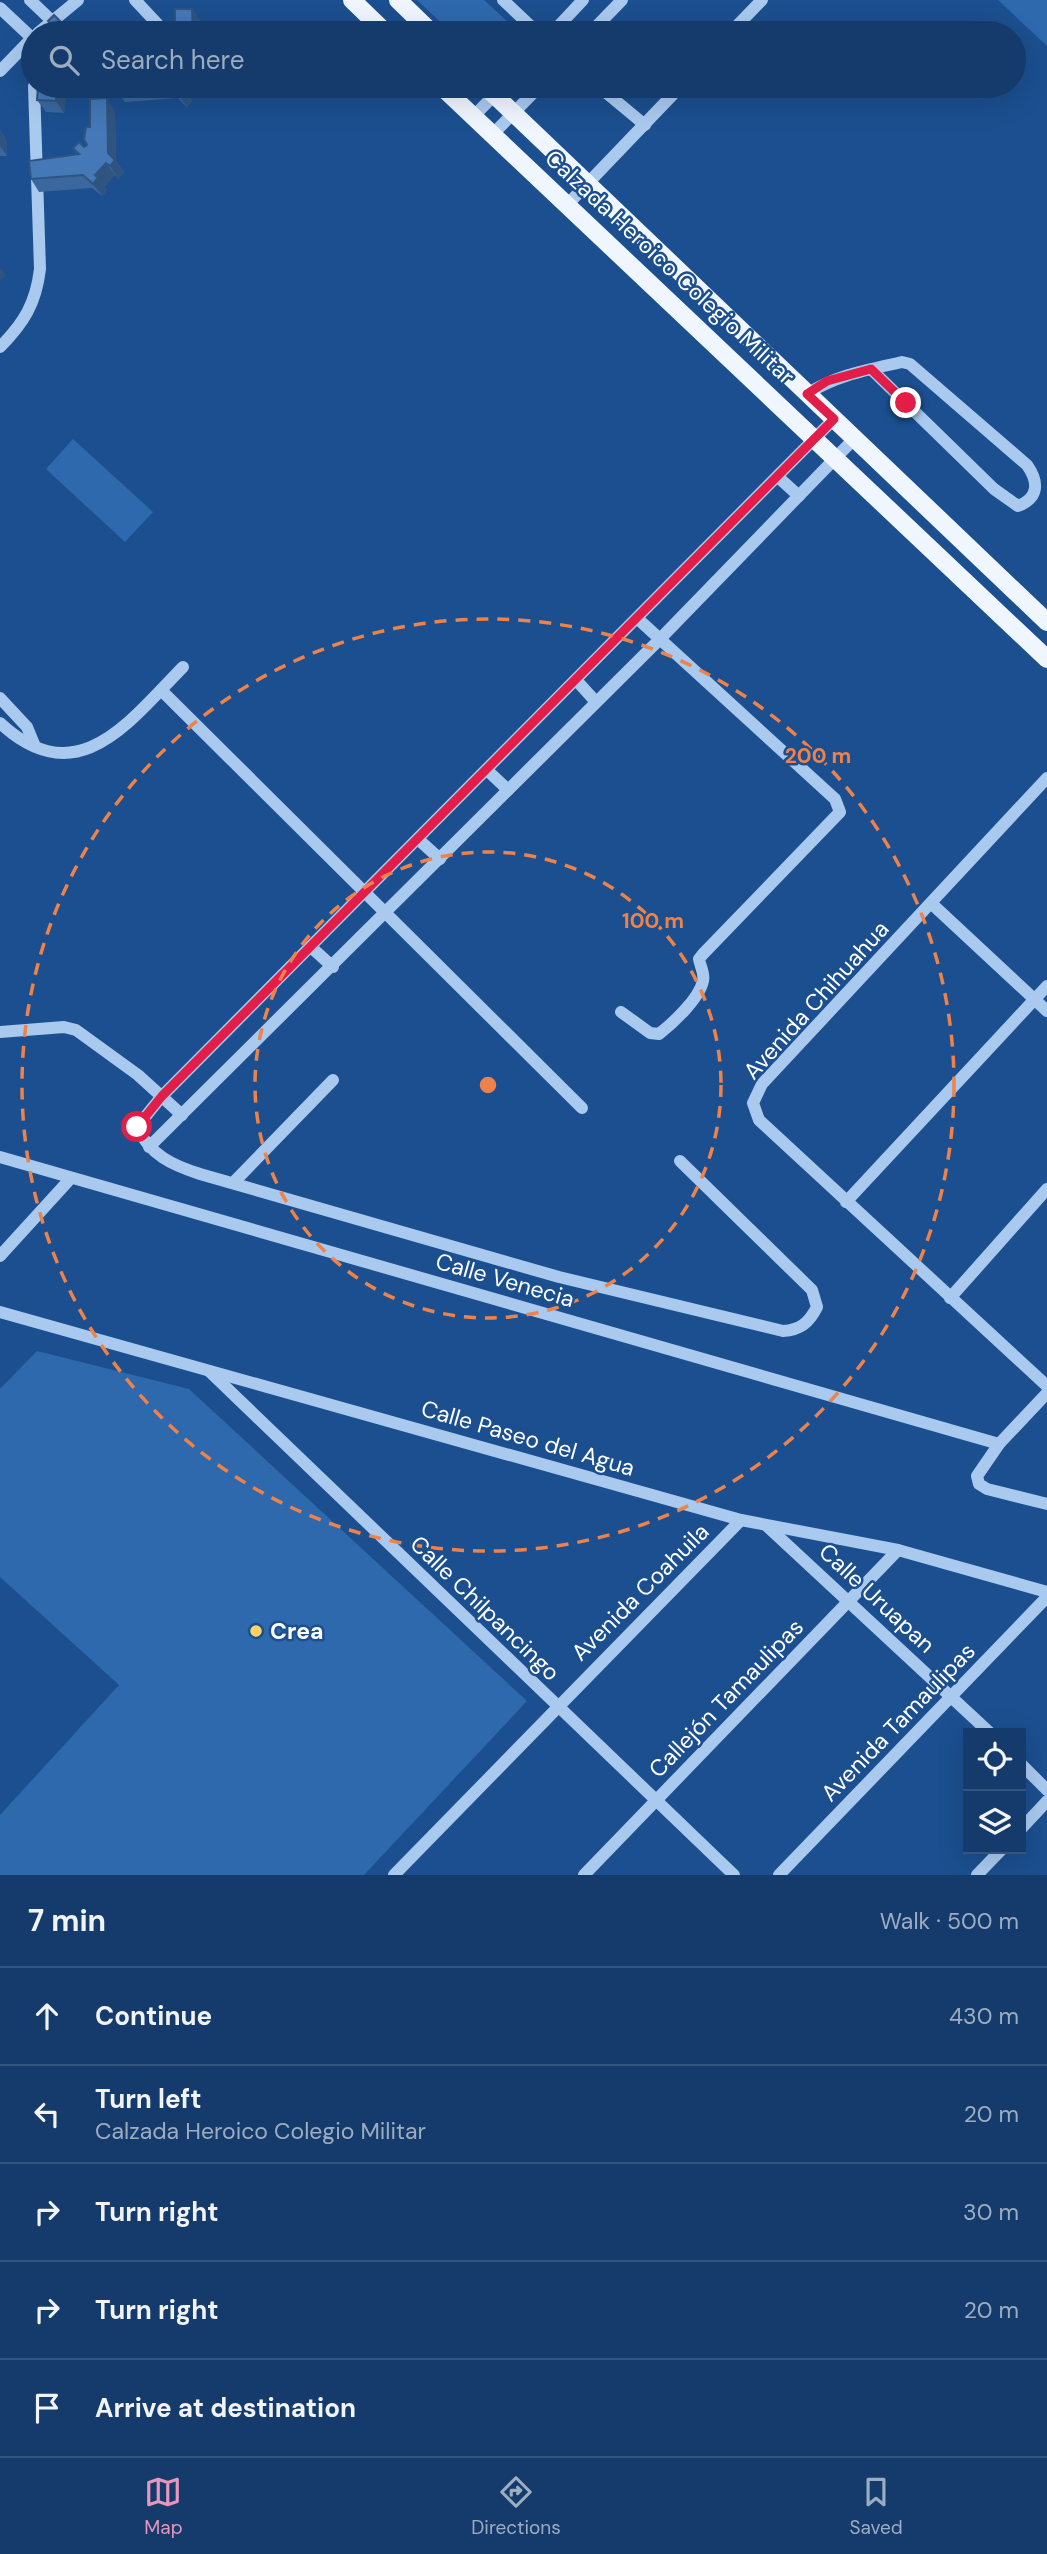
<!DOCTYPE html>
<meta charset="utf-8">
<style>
:root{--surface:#143b6b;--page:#214673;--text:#f1f3f6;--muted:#9dadc1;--line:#33557e;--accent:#e797bd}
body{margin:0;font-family:"DM Sans",sans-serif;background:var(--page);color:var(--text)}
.controls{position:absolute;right:21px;bottom:21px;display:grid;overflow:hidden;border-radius:0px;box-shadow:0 7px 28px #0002}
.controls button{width:63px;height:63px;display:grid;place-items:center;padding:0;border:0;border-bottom:2px solid var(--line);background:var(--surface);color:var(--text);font:35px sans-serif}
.stop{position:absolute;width:21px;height:21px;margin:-16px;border:5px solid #e11d48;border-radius:50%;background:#fff}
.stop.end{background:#e11d48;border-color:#fff;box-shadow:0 2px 7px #0008}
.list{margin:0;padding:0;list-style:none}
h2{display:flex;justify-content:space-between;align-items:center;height:91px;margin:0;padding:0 28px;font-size:30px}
h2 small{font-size:23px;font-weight:400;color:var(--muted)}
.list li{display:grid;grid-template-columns:46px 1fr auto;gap:21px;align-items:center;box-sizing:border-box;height:98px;padding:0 28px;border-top:2px solid var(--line)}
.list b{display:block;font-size:26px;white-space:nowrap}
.list p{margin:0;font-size:23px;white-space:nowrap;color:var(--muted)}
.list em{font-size:23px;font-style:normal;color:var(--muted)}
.icon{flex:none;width:38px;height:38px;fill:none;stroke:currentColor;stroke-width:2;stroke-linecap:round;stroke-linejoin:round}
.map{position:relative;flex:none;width:1047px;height:1875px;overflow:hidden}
.search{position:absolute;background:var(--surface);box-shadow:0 7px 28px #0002;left:21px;right:21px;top:21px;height:77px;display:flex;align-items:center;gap:18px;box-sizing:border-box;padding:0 24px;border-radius:38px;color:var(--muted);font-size:26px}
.sheet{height:581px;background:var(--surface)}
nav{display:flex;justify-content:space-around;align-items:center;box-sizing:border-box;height:98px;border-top:2px solid var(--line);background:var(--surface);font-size:19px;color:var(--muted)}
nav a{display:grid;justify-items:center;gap:4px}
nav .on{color:var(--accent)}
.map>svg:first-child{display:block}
.park{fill:#2e69ad}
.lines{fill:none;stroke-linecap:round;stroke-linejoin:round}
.minor{stroke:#a9c9ee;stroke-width:12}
.major{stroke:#f0f6ff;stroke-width:18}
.wall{fill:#3a679d}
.shaded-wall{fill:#305480}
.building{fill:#4478b7;stroke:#305480;stroke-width:2}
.route{stroke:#e11d48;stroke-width:9}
.ring{fill:none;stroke:#ee8249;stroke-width:3.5;stroke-dasharray:12 9}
.poi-dot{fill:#ffd166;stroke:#1b4f8f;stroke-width:2.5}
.labels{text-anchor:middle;stroke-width:5;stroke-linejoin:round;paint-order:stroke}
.street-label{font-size:23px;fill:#fff;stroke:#1b4f8f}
.poi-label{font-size:23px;font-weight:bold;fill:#fff;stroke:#1b4f8f;text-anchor:start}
.centre{fill:#ee8249;stroke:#1b4f8f;stroke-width:3.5}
.ring-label{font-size:21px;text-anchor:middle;font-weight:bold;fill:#ee8249;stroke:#1b4f8f;stroke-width:5;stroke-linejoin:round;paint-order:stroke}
</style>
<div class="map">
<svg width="1047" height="1875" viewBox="0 0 1047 1875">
<rect width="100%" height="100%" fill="#1b4f8f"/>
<g class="park">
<polygon points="417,0 484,0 520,33 452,33"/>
<polygon points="998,0 1047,0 1047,46"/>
<polygon points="73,439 153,512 125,542 46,469"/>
<polygon points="37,1351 189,1389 527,1701 364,1875 0,1875 0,1815 119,1685 0,1577 0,1389"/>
</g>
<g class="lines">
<g class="minor">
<polyline points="30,0 52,21"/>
<polyline points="135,0 165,32"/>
<polyline points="503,0 538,33"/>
<polyline points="0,8 32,38 33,66"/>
<polyline points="38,33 78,0"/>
<polyline points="552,33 583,0"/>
<polyline points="590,33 622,0"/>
<polyline points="730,33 762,0"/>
<polyline points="0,71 33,37"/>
<polyline points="598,86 645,125"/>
<polyline points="473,117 503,86"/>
<polyline points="492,135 540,86"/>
<polyline points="567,205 681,86"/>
<path d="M0,347C24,323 36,303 40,269L34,86"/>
<path d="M807,394C837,375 867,370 902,362L910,364L1027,465C1039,482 1039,498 1018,506L994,489L871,369"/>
<polyline points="778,477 799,496"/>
<polyline points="577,681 596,702"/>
<polyline points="161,690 582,1108"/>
<polyline points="0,698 27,727 34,744"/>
<path d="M0,723C77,795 129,722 183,667"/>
<polyline points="488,771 508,790"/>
<polyline points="1047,778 762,1084 753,1103 759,1120 1047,1386"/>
<polyline points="419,840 440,859"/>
<polyline points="932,904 1047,1011"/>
<polyline points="312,948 333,967"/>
<path d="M621,1012L650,1033L659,1034C673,1023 699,999 703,981C705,974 700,966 699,959L703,954L840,812L835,799L638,619"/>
<polyline points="0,1032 64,1027 76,1030 138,1075 182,1115"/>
<polyline points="149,1147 659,640 854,439"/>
<polyline points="0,1157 999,1444"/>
<path d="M680,1161L812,1290L817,1307C809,1323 800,1330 783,1331L559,1277L200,1174C172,1165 150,1155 137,1127L162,1096L834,419"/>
<polyline points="234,1182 333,1080"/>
<polyline points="846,1202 1047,986"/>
<polyline points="0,1256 71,1178"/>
<polyline points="950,1298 1047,1189"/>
<polyline points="0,1312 741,1520 898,1550 1047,1592"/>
<polyline points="209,1371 734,1875"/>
<polyline points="1047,1393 999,1444 977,1476 979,1484 987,1489 1047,1504"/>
<polyline points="767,1526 990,1733"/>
<polyline points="1021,1764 1047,1790"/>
<polyline points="1021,1829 1047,1801"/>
<polyline points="394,1875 741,1520"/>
<polyline points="584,1875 898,1550"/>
<polyline points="779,1875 1047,1597"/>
<polyline points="977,1875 1002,1849"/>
</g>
<g class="major">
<polyline points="352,0 386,33"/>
<polyline points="398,0 432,33"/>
<polyline points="441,86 1047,659"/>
<polyline points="485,86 1047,622"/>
</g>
</g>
<g class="wall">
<polygon points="67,86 64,113 46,112 37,100"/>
<polygon points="116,86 206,86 203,89 200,86 190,97 192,101 187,107 178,98 125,102 116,90"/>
<polygon points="115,111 116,161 124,172 118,179 115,175 104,187 107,190 102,196 92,188 39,192 31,179 77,154 73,148 84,147 87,145 90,127"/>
<polygon points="0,130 6,139 7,156 0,156"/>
</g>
<g class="shaded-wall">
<polygon points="192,9 201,21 201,33 193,33"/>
<polygon points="116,22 124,33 116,33"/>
<polygon points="57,86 67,86 64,113 56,101"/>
<polygon points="180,86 200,86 190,97 192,101 187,107 178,94"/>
<polygon points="107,98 115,111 116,161 124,172 118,179 110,166 108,153"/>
<polygon points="0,130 6,139 7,156 0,146"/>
<polygon points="106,163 115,175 104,187 107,190 102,196 93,184 95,175"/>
<polygon points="0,267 6,275 0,281"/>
</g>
<g class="building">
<polygon points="175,9 192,9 193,33 175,33"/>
<polygon points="54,15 61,22 116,22 116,33 42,33 51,24 48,21"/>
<polygon points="38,86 57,86 56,101 37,100"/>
<polygon points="116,86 180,86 183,89 178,94 169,86 116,90"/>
<polygon points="107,98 108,153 115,160 110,166 106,163 95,175 98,178 93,184 83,175 31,179 29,161 79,154 73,148 79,142 84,147 87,145 84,139 86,127 90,127 90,99"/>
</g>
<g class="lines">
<polyline class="route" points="137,1127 162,1096 834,419 807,394 827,381 871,369 906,403"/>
</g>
<g class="ring">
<circle cx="488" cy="1085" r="233"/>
<circle cx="488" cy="1085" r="466"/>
</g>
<circle class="poi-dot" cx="256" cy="1631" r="7"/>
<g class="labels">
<g class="street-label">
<text transform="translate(670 267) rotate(43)" y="8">Calzada Heroico Colegio Militar</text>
<text transform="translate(816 1000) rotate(-48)" y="8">Avenida Chihuahua</text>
<text transform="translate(505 1280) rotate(16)" y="8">Calle Venecia</text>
<text transform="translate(528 1438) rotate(16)" y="8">Calle Paseo del Agua</text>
<text transform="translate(640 1592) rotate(-45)" y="8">Avenida Coahuila</text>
<text transform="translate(877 1598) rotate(43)" y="8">Calle Uruapan</text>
<text transform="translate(485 1608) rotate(44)" y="8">Calle Chilpancingo</text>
<text transform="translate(726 1698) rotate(-46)" y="8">Callejón Tamaulipas</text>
<text transform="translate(898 1722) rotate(-46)" y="8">Avenida Tamaulipas</text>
</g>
<g class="poi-label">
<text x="270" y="1639">Crea</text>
</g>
</g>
<circle cx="488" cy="1085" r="10" class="centre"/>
<g class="ring-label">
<text x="818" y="763">200 m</text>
<text x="653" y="928">100 m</text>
</g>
</svg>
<div class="controls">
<button><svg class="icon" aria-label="locate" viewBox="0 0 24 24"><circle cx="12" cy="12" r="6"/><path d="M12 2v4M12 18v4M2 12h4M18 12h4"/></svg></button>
<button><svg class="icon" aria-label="layers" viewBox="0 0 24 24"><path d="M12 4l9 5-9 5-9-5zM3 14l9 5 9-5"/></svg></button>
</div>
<div class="stop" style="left:137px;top:1127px"></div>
<div class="stop end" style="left:906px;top:403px"></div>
<div class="search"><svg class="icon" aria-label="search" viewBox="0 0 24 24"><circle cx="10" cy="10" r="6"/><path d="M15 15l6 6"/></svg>Search here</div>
</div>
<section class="sheet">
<h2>7 min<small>Walk · 500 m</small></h2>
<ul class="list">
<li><svg class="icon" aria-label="ahead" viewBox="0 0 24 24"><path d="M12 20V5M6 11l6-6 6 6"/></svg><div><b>Continue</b></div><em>430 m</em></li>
<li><svg class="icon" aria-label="left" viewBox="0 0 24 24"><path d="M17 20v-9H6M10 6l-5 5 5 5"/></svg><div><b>Turn left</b><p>Calzada Heroico Colegio Militar</p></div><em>20 m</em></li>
<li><svg class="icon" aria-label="right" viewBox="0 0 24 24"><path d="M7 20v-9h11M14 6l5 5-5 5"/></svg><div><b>Turn right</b></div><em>30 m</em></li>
<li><svg class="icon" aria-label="right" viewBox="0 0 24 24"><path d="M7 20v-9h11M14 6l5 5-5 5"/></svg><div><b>Turn right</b></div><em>20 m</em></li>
<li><svg class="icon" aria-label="arrive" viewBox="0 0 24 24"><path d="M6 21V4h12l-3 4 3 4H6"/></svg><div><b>Arrive at destination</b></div></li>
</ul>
</section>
<nav>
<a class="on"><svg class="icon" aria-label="map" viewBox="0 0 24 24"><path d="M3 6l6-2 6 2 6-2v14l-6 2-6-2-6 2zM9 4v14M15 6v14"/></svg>Map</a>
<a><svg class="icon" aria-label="directions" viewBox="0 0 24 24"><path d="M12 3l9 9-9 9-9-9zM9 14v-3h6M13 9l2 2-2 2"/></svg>Directions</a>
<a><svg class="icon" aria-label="saved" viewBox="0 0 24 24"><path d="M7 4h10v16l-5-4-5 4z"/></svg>Saved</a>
</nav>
